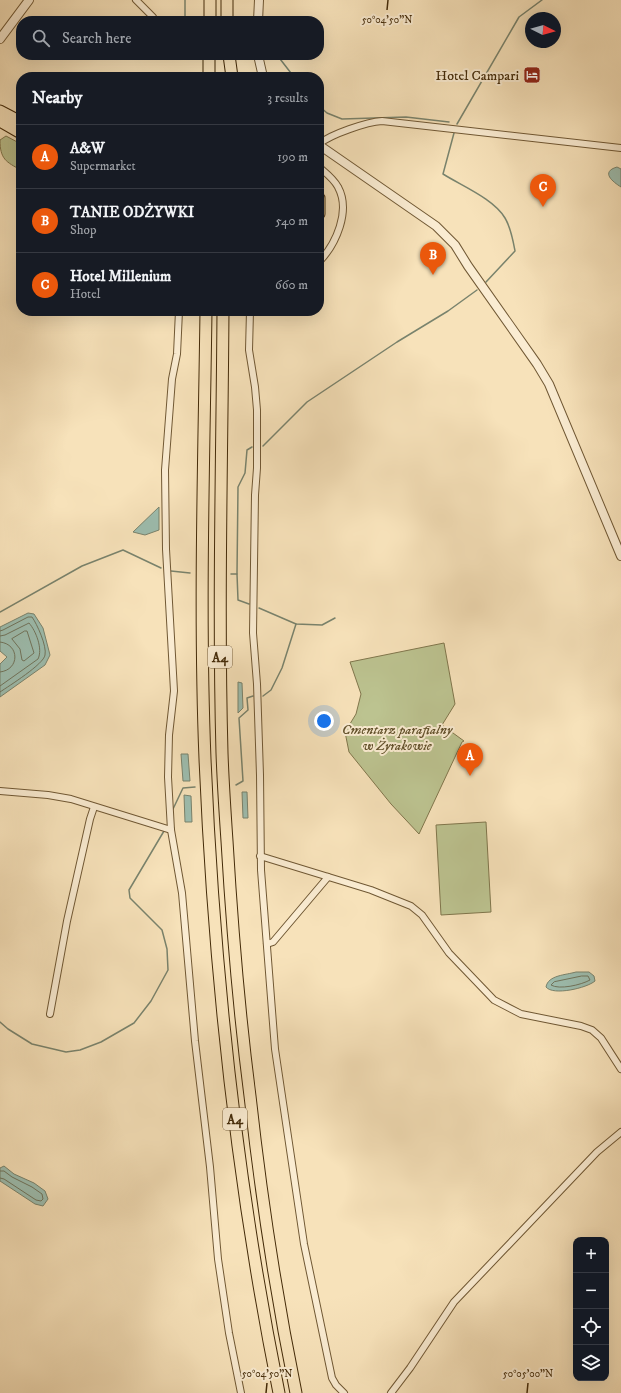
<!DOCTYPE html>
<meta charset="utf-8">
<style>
:root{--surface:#171b24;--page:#242831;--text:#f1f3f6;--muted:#9ea1a6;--line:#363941;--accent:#ea580c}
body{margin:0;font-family:"IM FELL DW Pica",serif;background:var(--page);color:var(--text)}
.controls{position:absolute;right:12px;bottom:12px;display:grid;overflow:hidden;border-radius:8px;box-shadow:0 4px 16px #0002}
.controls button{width:36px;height:36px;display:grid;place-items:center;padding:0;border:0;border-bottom:1px solid var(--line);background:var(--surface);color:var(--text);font:20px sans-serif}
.compass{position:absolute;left:525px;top:12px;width:36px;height:36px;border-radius:50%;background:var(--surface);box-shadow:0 4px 16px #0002;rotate:95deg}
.you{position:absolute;left:324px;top:721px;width:14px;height:14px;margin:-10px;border:3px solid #fff;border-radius:50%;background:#1a73e8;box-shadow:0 0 0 6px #1a73e833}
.badge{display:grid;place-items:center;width:26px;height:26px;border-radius:50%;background:var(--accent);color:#fff;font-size:13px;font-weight:700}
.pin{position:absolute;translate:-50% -33px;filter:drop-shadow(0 1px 2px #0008)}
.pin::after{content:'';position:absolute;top:21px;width:14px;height:12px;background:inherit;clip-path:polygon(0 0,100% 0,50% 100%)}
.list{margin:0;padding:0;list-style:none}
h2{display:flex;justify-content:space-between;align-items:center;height:52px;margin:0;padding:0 16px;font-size:17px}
h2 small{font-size:13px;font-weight:400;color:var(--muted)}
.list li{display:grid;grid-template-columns:26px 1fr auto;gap:12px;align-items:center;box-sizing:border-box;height:64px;padding:0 16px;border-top:1px solid var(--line)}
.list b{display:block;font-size:15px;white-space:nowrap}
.list p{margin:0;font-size:13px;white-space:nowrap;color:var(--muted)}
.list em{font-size:13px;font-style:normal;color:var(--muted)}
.icon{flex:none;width:22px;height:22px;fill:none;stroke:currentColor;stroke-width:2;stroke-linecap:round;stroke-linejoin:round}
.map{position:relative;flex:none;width:621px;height:1393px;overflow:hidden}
.search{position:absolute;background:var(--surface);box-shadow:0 4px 16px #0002;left:16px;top:16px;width:308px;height:44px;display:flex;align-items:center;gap:10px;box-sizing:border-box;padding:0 14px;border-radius:16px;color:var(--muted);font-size:15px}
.panel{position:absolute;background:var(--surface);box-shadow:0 4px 16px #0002;left:16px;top:72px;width:308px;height:244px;border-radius:16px}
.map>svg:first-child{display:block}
.green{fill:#bcc390;stroke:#80764c}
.water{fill:#9dbeb0;stroke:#79836d}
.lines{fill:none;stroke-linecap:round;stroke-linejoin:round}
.shore{stroke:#70745c;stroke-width:1}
.stream{stroke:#79836d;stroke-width:1.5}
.minor-casing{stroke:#705834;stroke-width:8}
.tertiary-casing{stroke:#705834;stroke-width:10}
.motorway-casing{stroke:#432a08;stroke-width:13}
.minor{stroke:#faecd2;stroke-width:6}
.tertiary{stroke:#faecd2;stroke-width:8}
.motorway{stroke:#f7e2ba;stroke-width:11}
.ticks{fill:none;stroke:#432a08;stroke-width:1.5}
.labels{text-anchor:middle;stroke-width:4;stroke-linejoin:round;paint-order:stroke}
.shield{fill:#faecd2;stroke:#7a6445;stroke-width:1}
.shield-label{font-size:13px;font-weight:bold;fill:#432a08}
.poi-label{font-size:14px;fill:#432a08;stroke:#faecd2;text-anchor:end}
.park-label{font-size:14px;font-style:italic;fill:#61502a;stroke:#faecd2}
.ticks-label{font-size:10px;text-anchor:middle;fill:#432a08;stroke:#faecd2;stroke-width:4;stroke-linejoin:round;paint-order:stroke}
</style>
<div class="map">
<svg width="621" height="1393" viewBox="0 0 621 1393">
<rect width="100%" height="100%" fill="#f7e2ba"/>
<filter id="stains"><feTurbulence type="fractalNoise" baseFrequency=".005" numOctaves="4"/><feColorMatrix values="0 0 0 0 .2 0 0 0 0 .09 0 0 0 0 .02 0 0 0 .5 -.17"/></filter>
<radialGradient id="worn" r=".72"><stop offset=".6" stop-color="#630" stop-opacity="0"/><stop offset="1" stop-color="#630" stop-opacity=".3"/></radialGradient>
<g class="green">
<path d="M6,136L21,144V170C6,162 0,159 0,140Z"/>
<polygon points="444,643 455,704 442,725 464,741 462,742 419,834 391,804 349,752 345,732 356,714 361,694 350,662"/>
<polygon points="486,822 491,912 441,915 436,825"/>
</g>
<g class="water">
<path d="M617,167L621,169V187C613,182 600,172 617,167Z"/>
<polygon points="159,507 159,530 145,535 133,532"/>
<polygon points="28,613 34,614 43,628 50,655 45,665 0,697 0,664 7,657 0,651 0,627"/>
<polygon points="238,682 242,683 243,708 238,713"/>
<polygon points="181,754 188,754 190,781 183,781"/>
<polygon points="242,792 247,792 248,818 243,818"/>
<polygon points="184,795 191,796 192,822 185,822"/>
<path d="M576,972H589L594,976L595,981C587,988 553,996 546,987C548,975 566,975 576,972Z"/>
<polygon points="4,1166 14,1174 34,1183 45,1191 48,1199 43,1206 35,1204 0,1181 0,1168"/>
</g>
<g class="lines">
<g class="shore">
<path d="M0,631L3,630L28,617H32C37,624 47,646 45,655C44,664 9,686 0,692"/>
<polygon points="25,631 27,631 34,653 24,661 22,660 20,649 12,639"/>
<path d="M0,636L5,635L29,623C36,631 43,649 38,659L0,686"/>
<path d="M0,642C20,644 20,670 0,672"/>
<path d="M582,976H588L590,980C581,985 559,990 551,985L554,982Z"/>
<polyline points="0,1171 4,1171 12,1177 32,1187 42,1194 43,1199 41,1201 36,1200 4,1179 0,1178"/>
</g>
<g class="stream">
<polyline points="185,21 185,0"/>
<polyline points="277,55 294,77"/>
<polyline points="319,106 327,113 342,119 406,117 449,122"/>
<polyline points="457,124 519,17 542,0"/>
<path d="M454,133L443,174C462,186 494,199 505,218C511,228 513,240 515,251L486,282"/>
<polyline points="263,446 307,402 397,342 448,311 477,290"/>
<polyline points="171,571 190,573"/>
<polyline points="231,574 237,574 238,600 249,604"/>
<polyline points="237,574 238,487 245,473 247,450 252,447"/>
<polyline points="259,608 296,624 322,625 335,618"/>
<polyline points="0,612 82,566 123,550 161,568"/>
<polyline points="263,696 271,690 282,668 296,624"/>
<polyline points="236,785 243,781 239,718 248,710 247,698 253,696"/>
<polyline points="173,809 183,788 195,787"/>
<polyline points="0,1022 8,1029 32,1044 66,1052 80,1050 101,1042 134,1023 151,1001 168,970 167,949 162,930 130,898 129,890 164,831"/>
</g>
<g class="minor-casing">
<g id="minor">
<polyline points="136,0 153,17"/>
<path d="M319,144C331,134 367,122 382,121L621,148"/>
<path d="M319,167C326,173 334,179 338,187C351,211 336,244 319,262"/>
<polyline points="179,311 177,354 172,379 165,470 166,549 174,691 169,735 168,777 171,830 182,893 195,1041 210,1167 218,1259 229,1333 241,1393"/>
<polyline points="250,311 249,350 255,387 257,410 257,468 255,495 253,633 257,684 260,775 261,870 275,1049 304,1244 332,1378 336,1385 344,1393"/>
<polyline points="0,791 48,795 71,799 171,830"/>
<polyline points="260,856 371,890 411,906 422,915 449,953 494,1000 521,1014 581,1026 592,1030 601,1038 621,1069"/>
<polyline points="267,944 273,942 328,877"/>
<polyline points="50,1014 67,921 90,819 94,807"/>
<polyline points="391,1393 410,1368 454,1302 597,1152 621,1132"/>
</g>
</g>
<g class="tertiary-casing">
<g id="tertiary">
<polyline points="258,21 259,0"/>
<polyline points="0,39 29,0"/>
<polyline points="258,55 263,77"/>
<polyline points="319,145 436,226 455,245 468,266 537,364 549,384 621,556"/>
</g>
</g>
<g class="motorway-casing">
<g id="motorway">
<polyline points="210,21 210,0"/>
<polyline points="227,21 227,0"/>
<polyline points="229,55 232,77"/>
<polyline points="209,77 209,55"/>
<polyline points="0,111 21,122"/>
<polyline points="0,121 21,133"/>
<polyline points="319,198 319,214"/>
<path d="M206,311C204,460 199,610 205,759C214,971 237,1185 279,1393"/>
<path d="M223,311C222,459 218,606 222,753C223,782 225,812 227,841C232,926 239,1011 250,1096C261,1196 276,1295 296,1393"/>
</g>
</g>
<use href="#minor" class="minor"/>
<use href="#tertiary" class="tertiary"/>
<use href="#motorway" class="motorway"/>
</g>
<path class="ticks" d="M387,10L388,0M266,1393L267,1383M527,1393L528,1383"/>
<defs>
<g id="hotel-square" transform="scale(0.9)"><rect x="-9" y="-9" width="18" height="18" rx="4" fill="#8f2418" stroke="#faecd2"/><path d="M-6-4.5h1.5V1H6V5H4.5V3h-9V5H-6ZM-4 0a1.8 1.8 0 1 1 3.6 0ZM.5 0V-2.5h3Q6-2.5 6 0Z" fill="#fff"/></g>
</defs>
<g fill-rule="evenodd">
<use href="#hotel-square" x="532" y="75"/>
</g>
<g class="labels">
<g class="shield">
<rect x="208" y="646" width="24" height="22" rx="3"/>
<rect x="223" y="1108" width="24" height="22" rx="3"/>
</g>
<g class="shield-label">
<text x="220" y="662">A4</text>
<text x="235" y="1124">A4</text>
</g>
<g class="poi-label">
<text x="519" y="80">Hotel Campari</text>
</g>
<g class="park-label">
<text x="397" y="734">Cmentarz parafialny<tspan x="397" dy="16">w Żyrakowie</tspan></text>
</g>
</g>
<g class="ticks-label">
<text x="387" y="23">50°04'50"N</text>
<text x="267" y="1377">50°04'50"N</text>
<text x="528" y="1377">50°05'00"N</text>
</g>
<rect width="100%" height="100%" filter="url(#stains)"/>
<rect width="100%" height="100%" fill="url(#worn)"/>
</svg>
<div class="controls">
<button>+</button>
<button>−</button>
<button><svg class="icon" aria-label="locate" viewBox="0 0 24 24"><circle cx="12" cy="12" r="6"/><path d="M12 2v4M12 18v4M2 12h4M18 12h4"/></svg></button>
<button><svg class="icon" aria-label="layers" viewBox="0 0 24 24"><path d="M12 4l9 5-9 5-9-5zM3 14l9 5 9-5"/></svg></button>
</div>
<svg class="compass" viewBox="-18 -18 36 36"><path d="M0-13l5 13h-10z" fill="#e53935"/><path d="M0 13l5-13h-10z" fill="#9ea1a6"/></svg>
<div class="you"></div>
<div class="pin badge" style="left:470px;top:776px">A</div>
<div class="pin badge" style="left:433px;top:275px">B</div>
<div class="pin badge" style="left:543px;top:207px">C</div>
<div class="search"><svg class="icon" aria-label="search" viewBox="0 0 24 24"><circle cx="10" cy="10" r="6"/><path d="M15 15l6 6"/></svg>Search here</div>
<section class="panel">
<h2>Nearby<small>3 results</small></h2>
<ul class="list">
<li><span class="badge">A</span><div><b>A&amp;W</b><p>Supermarket</p></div><em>190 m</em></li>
<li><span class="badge">B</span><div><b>TANIE ODŻYWKI</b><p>Shop</p></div><em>540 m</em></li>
<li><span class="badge">C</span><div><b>Hotel Millenium</b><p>Hotel</p></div><em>660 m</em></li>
</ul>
</section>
</div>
